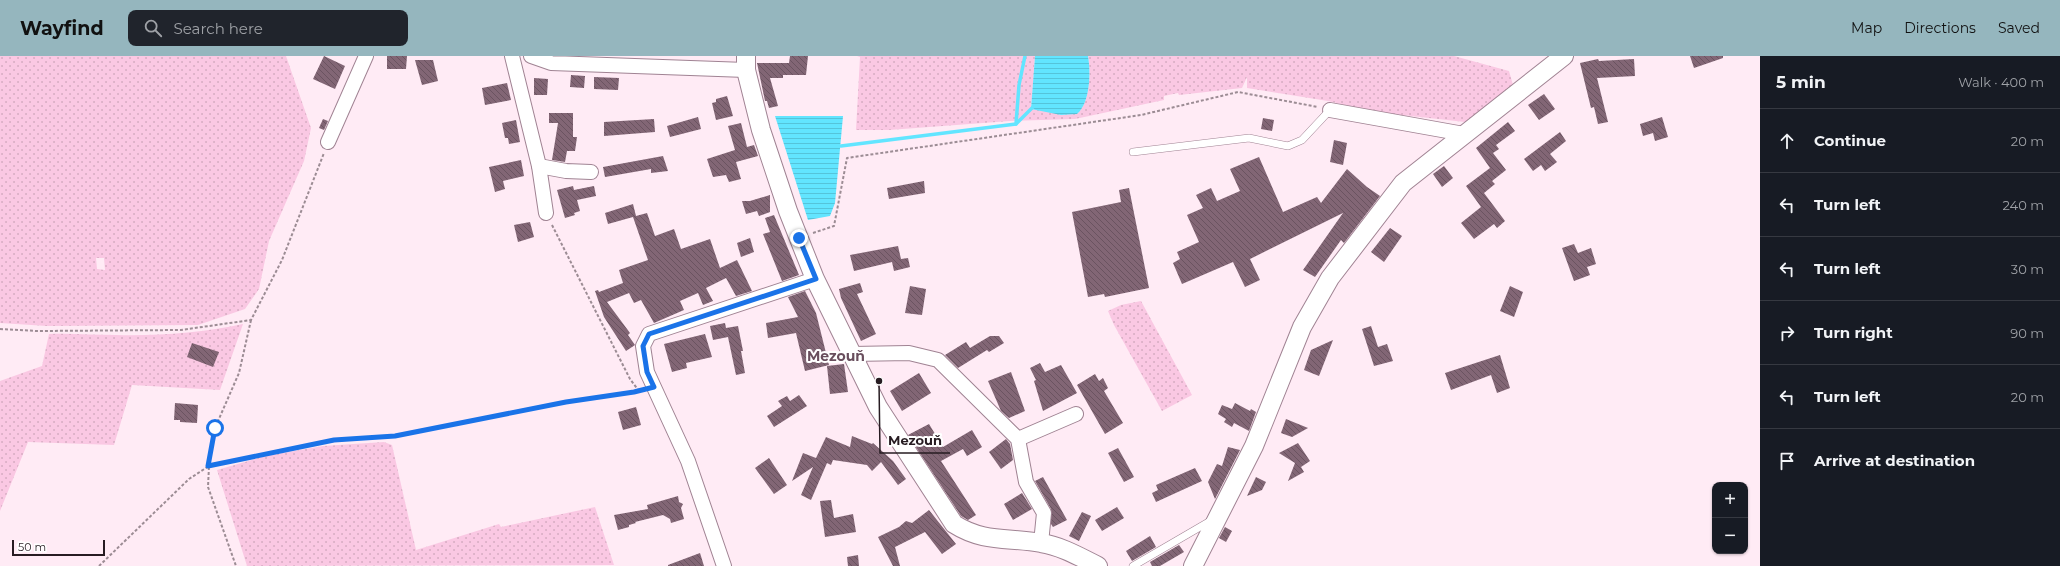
<!DOCTYPE html>
<meta charset="utf-8">
<style>
:root{--surface:#171b24;--page:#20242c;--text:#f1f3f6;--muted:#9ea1a6;--line:#363941;--accent:#95b6be}
body{margin:0;font-family:Montserrat,sans-serif;background:var(--page);color:var(--text)}
.controls{position:absolute;right:12px;bottom:12px;display:grid;overflow:hidden;border-radius:8px;box-shadow:0 1px 3px #0004}
.controls button{width:36px;height:36px;display:grid;place-items:center;padding:0;border:0;border-bottom:1px solid var(--line);background:var(--surface);color:var(--text);font:20px sans-serif}
.scale{position:absolute;left:12px;bottom:10px;width:93px;box-sizing:border-box;padding-left:4px;border:2px solid #271c22;border-top:0;font-size:11px;line-height:14px;white-space:nowrap;color:#271c22;-webkit-text-stroke:3px #fff;paint-order:stroke}
.stop{position:absolute;width:12px;height:12px;margin:-9px;border:3px solid #1a73e8;border-radius:50%;background:#fff}
.stop.end{background:#1a73e8;border-color:#fff;box-shadow:0 1px 4px #0008}
.list{margin:0;padding:0;list-style:none}
h2{display:flex;justify-content:space-between;align-items:center;height:52px;margin:0;padding:0 16px;font-size:17px}
h2 small{font-size:13px;font-weight:400;color:var(--muted)}
.list li{display:grid;grid-template-columns:26px 1fr auto;gap:12px;align-items:center;box-sizing:border-box;height:64px;padding:0 16px;border-top:1px solid var(--line)}
.list b{display:block;font-size:15px;white-space:nowrap}
.list em{font-size:13px;font-style:normal;color:var(--muted)}
.icon{flex:none;width:22px;height:22px;fill:none;stroke:currentColor;stroke-width:2;stroke-linecap:round;stroke-linejoin:round}
.map{position:relative;flex:none;width:1760px;height:510px;overflow:hidden}
header{display:flex;align-items:center;gap:24px;box-sizing:border-box;height:56px;padding:0 20px;background:var(--accent);color:#111}
header strong{font-size:19px}
nav{display:flex;gap:22px;margin-inline-start:auto;font-size:14px}
.search{width:280px;height:36px;background:var(--page);display:flex;align-items:center;gap:10px;box-sizing:border-box;padding:0 14px;border-radius:8px;color:var(--muted);font-size:15px}
main{display:flex}
aside{flex:1;background:var(--surface)}
.map>svg:first-child{display:block}
.green{fill:url(#green-dots);fill-rule:evenodd}
.water{fill:url(#water-rules)}
.lines{fill:none;stroke-linecap:round;stroke-linejoin:round}
.stream{stroke:#62e5ff;stroke-width:3.5}
.building{fill:url(#building-back-hatch)}
.service-casing{stroke:#a08393;stroke-width:8}
.minor-casing{stroke:#a08393;stroke-width:16}
.tertiary-casing{stroke:#a08393;stroke-width:20}
.path{stroke:#9c8c94;stroke-width:2;stroke-dasharray:3 2;stroke-linecap:butt}
.service{stroke:#fff;stroke-width:7}
.minor{stroke:#fff;stroke-width:14}
.tertiary{stroke:#fff;stroke-width:18}
.route{stroke:#1a73e8;stroke-width:5}
.labels{text-anchor:middle;stroke-width:4;stroke-linejoin:round;paint-order:stroke}
.quarter-label{font-size:14px;font-weight:bold;fill:#694e5d;stroke:#fff}
.leader{fill:none;stroke:#271c22;stroke-width:1.5}
.callout-dot{fill:#271c22;stroke:#fff;stroke-width:1.5}
.callout-label{font-size:13px;text-anchor:middle;font-weight:bold;fill:#271c22;stroke:#fff;stroke-width:4;stroke-linejoin:round;paint-order:stroke}
</style>
<header>
<strong>Wayfind</strong>
<div class="search"><svg class="icon" aria-label="search" viewBox="0 0 24 24"><circle cx="10" cy="10" r="6"/><path d="M15 15l6 6"/></svg>Search here</div>
<nav><a>Map</a><a>Directions</a><a>Saved</a></nav>
</header>
<main>
<div class="map">
<svg width="1760" height="510" viewBox="0 0 1760 510">
<defs>
<pattern id="green-dots" width="8" height="8" patternUnits="userSpaceOnUse"><rect width="8" height="8" fill="#fac8e3"/><path d="M2 2h.1M6 6h.1" fill="none" stroke="#d6abc2" stroke-width="1.8" stroke-linecap="round"/></pattern>
<pattern id="water-rules" width="6" height="5" patternUnits="userSpaceOnUse"><rect width="6" height="5" fill="#62e5ff"/><path d="M0 2.5h6" fill="none" stroke="#55c4da"/></pattern>
<pattern id="building-back-hatch" width="6" height="6" patternUnits="userSpaceOnUse"><rect width="6" height="6" fill="#826675"/><path d="M-1 5l2 2M0 0l6 6M5-1l2 2" fill="none" stroke="#6a5360"/></pattern>
</defs>
<rect width="100%" height="100%" fill="#ffebf5"/>
<g class="green">
<path d="M0,0H286L311,72L304,105L269,185L259,233L245,253L198,269L47,270L0,267ZM96,202H104L105,214L97,213Z"/>
<path d="M857,0H1035L1031,53L1077,58C1090,47 1091,17 1088,0H1454L1509,15L1513,29L1476,61L1465,66L1375,56L1328,45L1247,32V21L1242,32L1179,39L1178,37L1164,40V44L1075,63L1010,65L889,74H856L860,1Z"/>
<polygon points="1141,245 1192,339 1162,355 1114,269 1108,255 1121,249"/>
<path d="M243,268L220,334L132,329L114,389L28,386L0,455V325L42,310L49,278C71,277 93,279 116,279C158,280 202,277 243,268Z"/>
<polygon points="384,386 392,389 416,494 499,468 501,471 595,451 614,509 247,510 217,414 265,400 323,390"/>
</g>
<g class="water">
<path d="M1035,0H1088C1091,17 1090,47 1077,58L1061,59L1031,53Z"/>
<polygon points="775,60 843,60 835,147 830,160 808,164"/>
</g>
<g class="lines">
<g class="stream">
<polyline points="1016,68 1034,50"/>
<polyline points="841,90 1016,68 1019,29 1025,0"/>
</g>
</g>
<g class="building">
<polygon points="324,0 345,10 335,33 313,23"/>
<polygon points="387,0 407,0 406,13 387,13"/>
<polygon points="790,0 808,0 806,19 783,19 783,22 770,22 778,50 769,52 767,45 765,45 757,7 789,7"/>
<polygon points="1690,0 1723,0 1723,2 1694,12"/>
<polygon points="1598,3 1599,5 1634,3 1635,20 1597,22 1608,66 1598,68 1594,51 1591,52 1580,7"/>
<polygon points="415,4 433,4 438,25 422,29"/>
<polygon points="571,19 585,20 584,32 570,31"/>
<polygon points="594,21 619,22 618,34 594,33"/>
<polygon points="534,22 548,23 547,39 534,39"/>
<polygon points="507,27 511,44 485,49 482,32"/>
<polygon points="1544,38 1555,53 1539,64 1528,49"/>
<polygon points="727,40 733,60 716,64 712,47 716,46 716,43"/>
<polygon points="549,57 573,57 573,81 577,81 575,95 567,95 565,106 552,104 558,67 549,67"/>
<polygon points="698,61 701,73 670,81 667,70"/>
<polygon points="1662,61 1668,81 1655,85 1653,77 1643,80 1640,68"/>
<polygon points="1263,62 1274,64 1272,75 1261,73"/>
<polygon points="323,63 328,65 324,74 319,72"/>
<polygon points="654,63 655,76 604,80 604,66"/>
<polygon points="516,64 520,86 509,88 508,82 505,82 502,67"/>
<polygon points="1508,66 1515,75 1496,89 1499,93 1493,97 1506,114 1492,125 1495,128 1484,137 1505,165 1497,172 1494,168 1474,183 1461,167 1481,151 1466,130 1490,112 1476,92"/>
<polygon points="741,67 747,91 754,89 758,100 736,106 741,123 729,126 726,119 713,121 707,103 735,94 728,70"/>
<polygon points="1560,76 1566,85 1550,98 1557,106 1545,115 1541,109 1533,115 1524,103"/>
<polygon points="1334,84 1347,87 1343,109 1330,106"/>
<polygon points="663,100 668,115 651,117 651,113 605,121 603,111"/>
<polygon points="1259,101 1283,156 1317,141 1321,147 1347,113 1367,131 1380,140 1344,187 1341,184 1315,221 1303,214 1343,157 1250,203 1260,224 1245,231 1233,206 1182,228 1173,207 1180,203 1177,196 1199,186 1187,159 1203,152 1196,139 1211,132 1217,145 1240,135 1230,113"/>
<polygon points="521,104 524,120 503,125 505,133 495,136 489,111"/>
<polygon points="1444,110 1453,122 1442,131 1433,118"/>
<polygon points="924,125 925,137 889,143 887,132"/>
<polygon points="573,130 574,134 594,130 596,140 577,144 580,155 574,157 575,159 565,162 557,134"/>
<polygon points="1129,132 1149,232 1105,241 1104,238 1088,241 1072,156 1121,146 1119,134"/>
<polygon points="770,139 770,156 759,160 757,155 746,158 742,145 750,145"/>
<polygon points="633,148 636,160 647,157 655,180 674,173 681,193 710,183 720,212 737,204 752,235 736,240 726,222 706,232 713,245 703,249 698,237 680,245 684,254 654,267 641,244 634,247 629,237 607,246 630,277 628,279 635,289 626,295 604,261 595,235 598,234 599,236 623,227 619,214 648,204 633,161 608,168 605,157"/>
<polygon points="774,159 799,219 782,225 763,178 770,176 765,162"/>
<polygon points="530,166 534,181 518,186 514,169"/>
<polygon points="1390,172 1402,180 1384,206 1371,196"/>
<polygon points="750,182 754,196 741,201 737,187"/>
<polygon points="1574,188 1578,197 1591,192 1596,208 1587,211 1590,219 1574,225 1562,192"/>
<polygon points="898,190 901,203 908,202 910,211 894,215 892,206 854,215 850,199"/>
<polygon points="860,227 863,236 857,238 876,278 861,285 841,242 839,233"/>
<polygon points="910,230 926,233 922,259 905,257"/>
<polygon points="1510,230 1523,236 1514,261 1500,255"/>
<polygon points="805,235 816,257 829,309 805,315 796,277 768,282 766,267 798,261 788,241"/>
<polygon points="725,267 726,272 738,270 743,295 741,295 745,317 736,319 728,281 713,284 710,270"/>
<polygon points="1371,270 1378,291 1387,288 1393,305 1374,310 1362,273"/>
<polygon points="705,278 712,301 686,307 687,312 672,316 664,288"/>
<polygon points="990,280 999,280 1004,287 989,296 987,294 958,312 945,299 966,286 970,292"/>
<polygon points="1333,284 1319,320 1304,314 1311,294"/>
<polygon points="192,287 219,296 213,311 187,301"/>
<polygon points="1500,299 1510,332 1497,337 1491,319 1451,334 1445,317"/>
<polygon points="1040,307 1045,316 1061,309 1077,337 1043,355 1034,325 1036,324 1030,312"/>
<polygon points="844,308 848,336 830,338 827,310"/>
<polygon points="1011,316 1025,355 1009,362 1001,355 988,325"/>
<polygon points="919,317 931,337 902,355 890,335"/>
<polygon points="1095,318 1099,325 1103,322 1108,332 1104,335 1123,367 1105,378 1077,329"/>
<polygon points="799,339 807,350 774,371 767,360 782,350 778,345 787,340 790,345"/>
<polygon points="175,347 198,349 197,367 180,366 180,364 174,364"/>
<polygon points="1235,347 1250,355 1251,353 1256,356 1249,375 1234,367 1232,371 1224,366 1226,363 1218,358 1222,349 1232,353"/>
<polygon points="636,351 641,369 623,374 618,356"/>
<polygon points="1286,363 1308,372 1292,381 1281,377"/>
<polygon points="929,368 943,391 972,374 982,391 967,400 963,393 941,405 976,459 968,464 961,460 908,379"/>
<polygon points="852,380 872,388 873,387 893,405 906,423 898,429 881,406 872,415 867,409 833,404 831,409 827,407 811,444 801,439 813,411 792,425 803,397 816,402 826,381 850,391"/>
<polygon points="1006,383 1010,388 1013,404 1001,413 989,396"/>
<polygon points="1298,387 1310,405 1301,411 1304,416 1288,425 1295,407 1279,397"/>
<polygon points="1228,391 1240,394 1215,443 1208,426 1217,408 1222,410"/>
<polygon points="1118,392 1134,421 1124,426 1108,397"/>
<polygon points="769,402 787,429 774,438 755,412"/>
<polygon points="1195,412 1202,425 1156,446 1152,437 1158,434 1156,429"/>
<polygon points="1043,421 1067,464 1053,471 1051,468 1051,453 1035,425"/>
<polygon points="1256,421 1266,426 1262,434 1247,440"/>
<polygon points="1022,437 1032,453 1013,464 1004,448"/>
<polygon points="678,440 679,446 683,448 681,452 684,463 671,467 670,463 663,459 635,466 636,467 629,469 629,471 618,474 614,459 648,453 647,449"/>
<polygon points="831,444 834,462 853,458 856,476 825,481 820,445"/>
<polygon points="1117,451 1124,462 1102,475 1095,464"/>
<polygon points="929,454 956,488 942,498 925,476 895,491 900,510 893,510 878,481 899,471 906,465 912,467"/>
<polygon points="1082,456 1091,460 1079,485 1069,480"/>
<polygon points="1225,471 1232,475 1226,486 1219,482"/>
<polygon points="1150,480 1156,491 1132,505 1126,495"/>
<polygon points="1179,489 1184,496 1160,510 1152,510 1150,506"/>
<polygon points="700,497 704,510 668,510 668,509"/>
<polygon points="858,499 859,510 848,510 847,501"/>
</g>
<g class="lines">
<g class="service-casing">
<g id="service">
<polyline points="1133,96 1249,82 1288,90 1302,84 1330,54"/>
<polyline points="1133,510 1212,464"/>
</g>
</g>
<g class="minor-casing">
<g id="minor">
<polyline points="512,0 539,110 546,157"/>
<polyline points="531,0 551,7 746,14"/>
<polyline points="1330,54 1464,78"/>
<polyline points="328,86 366,0"/>
<polyline points="539,110 566,115 591,116"/>
<polyline points="852,298 909,297 938,304 1018,383 1026,426 1044,457 1041,487"/>
<polyline points="1018,383 1076,358"/>
<polyline points="724,510 688,405 647,316 643,290 649,278 815,223"/>
</g>
</g>
<g class="tertiary-casing">
<g id="tertiary">
<path d="M746,0V14L761,74L788,155L815,223L878,351L954,468C984,487 1008,481 1041,487C1061,490 1080,501 1098,510"/>
<polyline points="1193,510 1254,390 1302,271 1330,222 1403,127 1564,0"/>
</g>
</g>
<g class="path">
<polyline points="552,169 630,323 639,335"/>
<polyline points="813,177 834,170 847,102 1141,59 1238,36 1318,51"/>
<polyline points="251,264 239,317 215,372 209,410 335,384 395,380 566,346 642,334"/>
<polyline points="0,273 37,275 181,274 251,264 282,204 324,97"/>
<polyline points="99,510 189,423 209,410 208,431 236,510"/>
</g>
<use href="#service" class="service"/>
<use href="#minor" class="minor"/>
<use href="#tertiary" class="tertiary"/>
</g>
<g class="lines">
<polyline class="route" points="215,372 208,410 334,384 395,380 566,346 634,336 654,331 647,316 643,290 649,278 816,223 799,182"/>
</g>
<g class="labels">
<g class="quarter-label">
<text x="836" y="305">Mezouň</text>
</g>
</g>
<path class="leader" d="M879 325L880 397H950"/>
<circle class="callout-dot" cx="879" cy="325" r="4"/>
<g class="callout-label">
<text x="915" y="389">Mezouň</text>
</g>
</svg>
<div class="controls">
<button>+</button>
<button>−</button>
</div>
<div class="scale">50 m</div>
<div class="stop" style="left:215px;top:372px"></div>
<div class="stop end" style="left:799px;top:182px"></div>
</div>
<aside>
<h2>5 min<small>Walk · 400 m</small></h2>
<ul class="list">
<li><svg class="icon" aria-label="ahead" viewBox="0 0 24 24"><path d="M12 20V5M6 11l6-6 6 6"/></svg><div><b>Continue</b></div><em>20 m</em></li>
<li><svg class="icon" aria-label="left" viewBox="0 0 24 24"><path d="M17 20v-9H6M10 6l-5 5 5 5"/></svg><div><b>Turn left</b></div><em>240 m</em></li>
<li><svg class="icon" aria-label="left" viewBox="0 0 24 24"><path d="M17 20v-9H6M10 6l-5 5 5 5"/></svg><div><b>Turn left</b></div><em>30 m</em></li>
<li><svg class="icon" aria-label="right" viewBox="0 0 24 24"><path d="M7 20v-9h11M14 6l5 5-5 5"/></svg><div><b>Turn right</b></div><em>90 m</em></li>
<li><svg class="icon" aria-label="left" viewBox="0 0 24 24"><path d="M17 20v-9H6M10 6l-5 5 5 5"/></svg><div><b>Turn left</b></div><em>20 m</em></li>
<li><svg class="icon" aria-label="arrive" viewBox="0 0 24 24"><path d="M6 21V4h12l-3 4 3 4H6"/></svg><div><b>Arrive at destination</b></div></li>
</ul>
</aside>
</main>
